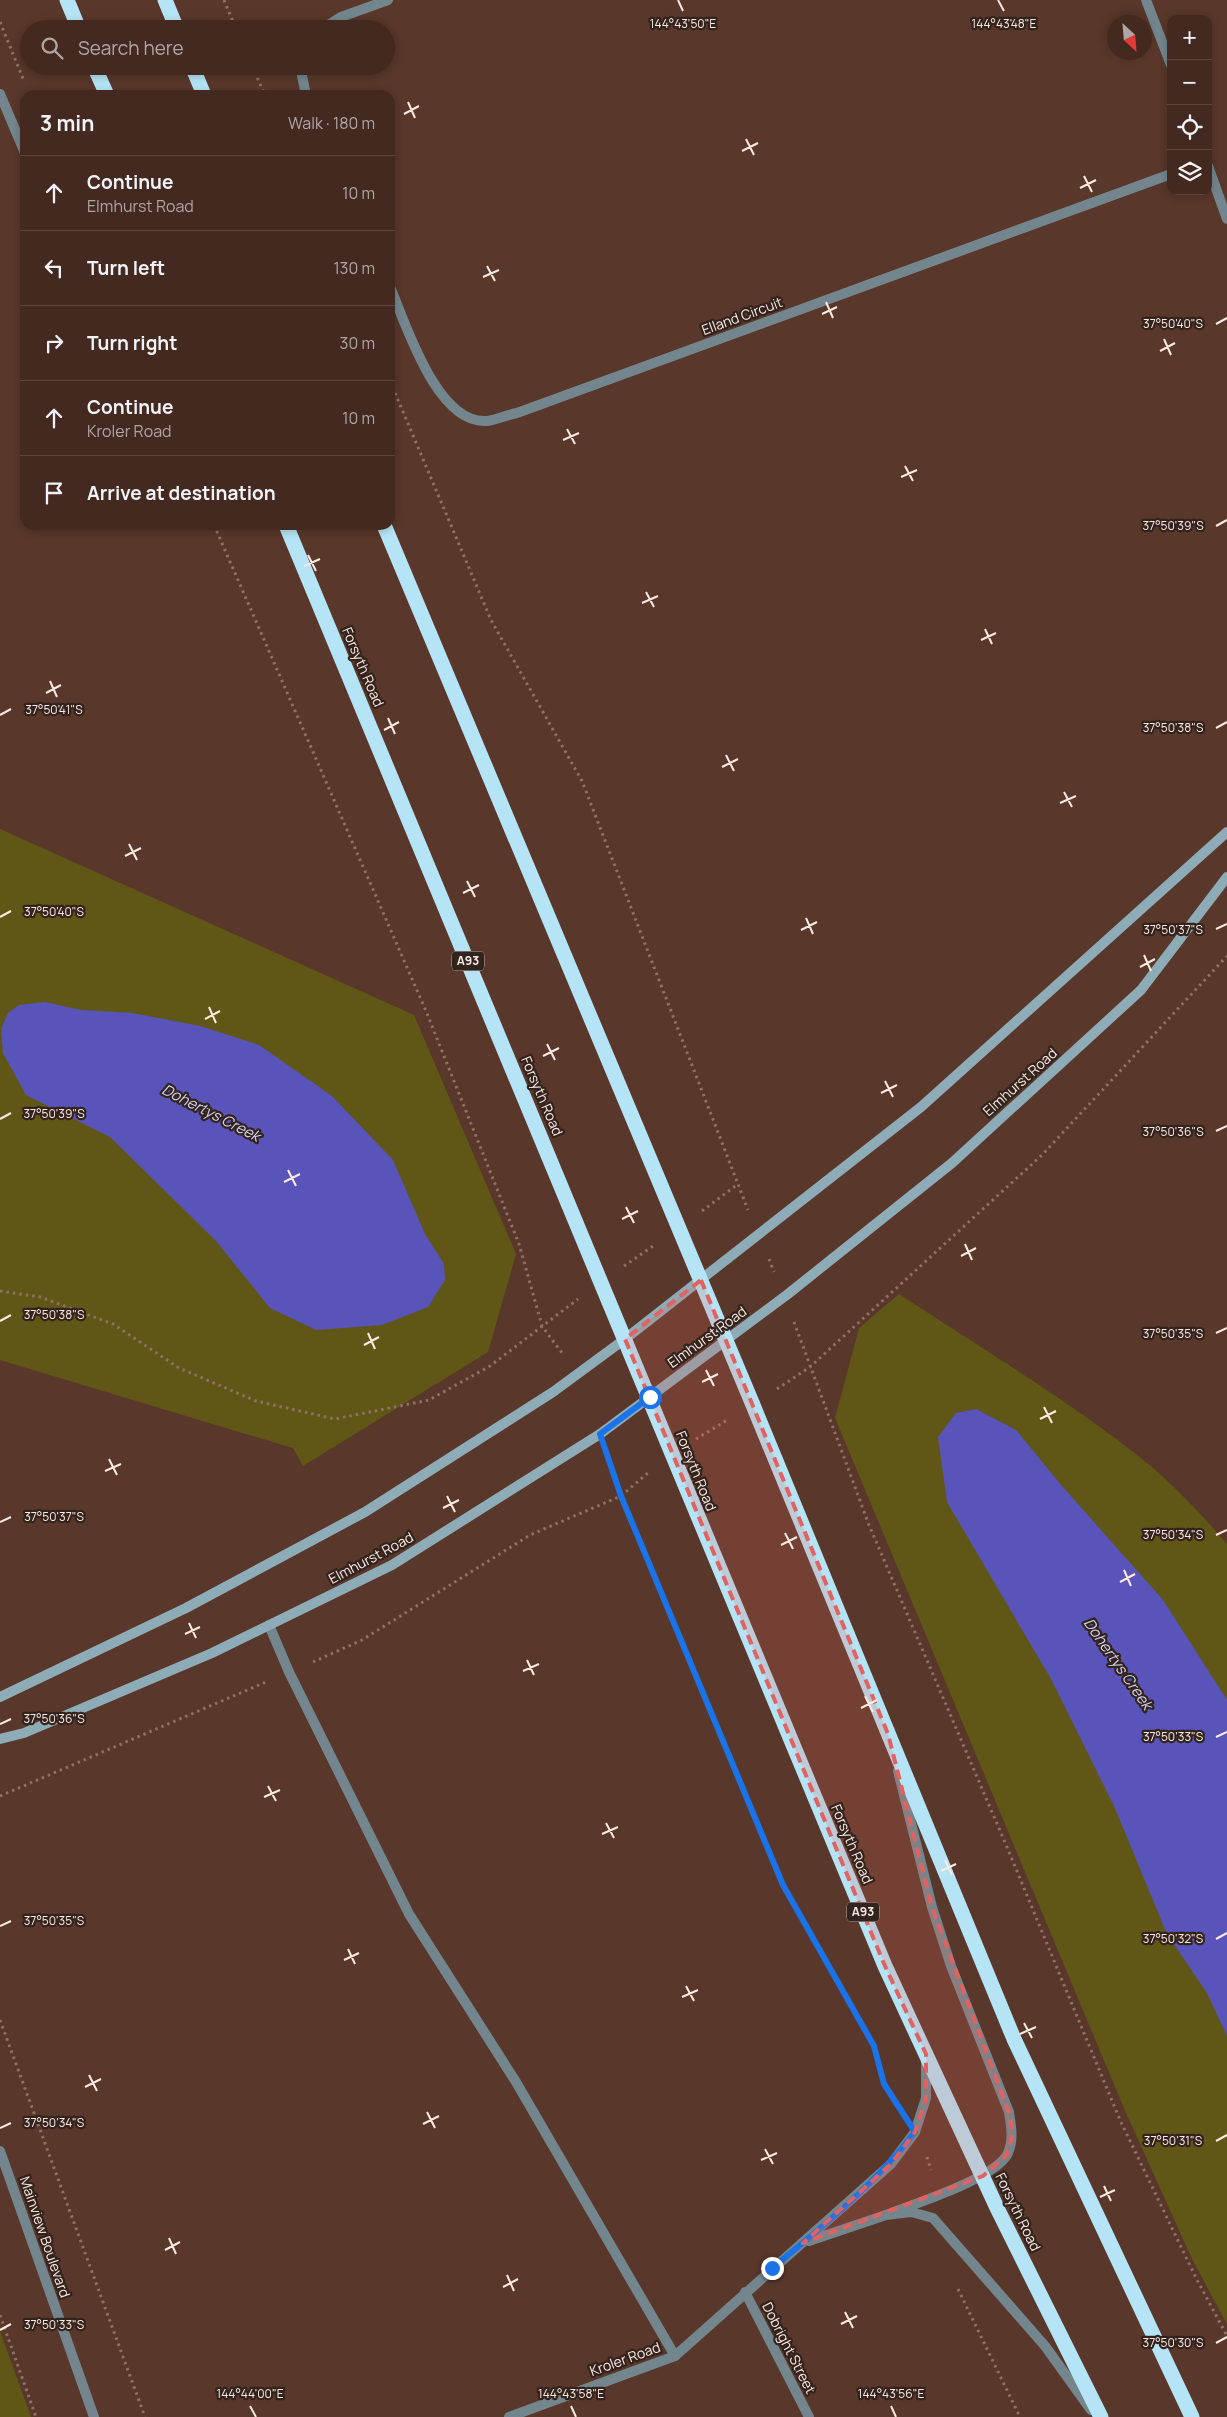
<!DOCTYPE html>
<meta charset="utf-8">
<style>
:root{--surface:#432920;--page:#4a3129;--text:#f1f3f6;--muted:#afa6a5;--line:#5b453e}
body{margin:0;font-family:Manrope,sans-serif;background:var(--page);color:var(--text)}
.controls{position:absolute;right:15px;top:15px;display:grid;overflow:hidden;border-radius:10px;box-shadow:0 2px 8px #0003}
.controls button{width:45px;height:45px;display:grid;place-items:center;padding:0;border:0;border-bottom:1px solid var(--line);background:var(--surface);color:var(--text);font:25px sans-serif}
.compass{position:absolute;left:1107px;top:15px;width:45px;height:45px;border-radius:50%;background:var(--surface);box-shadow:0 2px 8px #0003;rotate:154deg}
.stop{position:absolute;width:15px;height:15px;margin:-11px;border:4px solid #1a73e8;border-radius:50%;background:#fff}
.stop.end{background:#1a73e8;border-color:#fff;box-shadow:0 1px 5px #0008}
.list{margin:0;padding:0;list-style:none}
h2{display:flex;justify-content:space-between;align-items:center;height:65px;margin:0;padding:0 20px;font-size:21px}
h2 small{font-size:16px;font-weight:400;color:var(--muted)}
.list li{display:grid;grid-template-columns:32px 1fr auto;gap:15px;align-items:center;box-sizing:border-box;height:75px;padding:0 20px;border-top:1px solid var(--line)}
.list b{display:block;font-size:19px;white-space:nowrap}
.list p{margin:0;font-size:16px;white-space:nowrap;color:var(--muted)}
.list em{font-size:16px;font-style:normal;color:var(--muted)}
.icon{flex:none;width:28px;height:28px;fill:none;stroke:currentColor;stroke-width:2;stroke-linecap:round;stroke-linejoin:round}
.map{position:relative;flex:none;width:1227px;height:2417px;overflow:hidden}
.search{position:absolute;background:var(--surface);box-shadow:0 2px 8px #0003;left:20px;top:20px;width:375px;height:55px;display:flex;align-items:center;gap:12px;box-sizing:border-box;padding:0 18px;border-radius:28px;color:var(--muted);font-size:19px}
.panel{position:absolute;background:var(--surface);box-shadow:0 2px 8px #0003;left:20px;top:90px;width:375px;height:440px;border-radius:15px}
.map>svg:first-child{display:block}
.green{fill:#605717}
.water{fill:#5954ba}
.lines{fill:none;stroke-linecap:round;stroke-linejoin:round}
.path{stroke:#8e7166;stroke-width:3;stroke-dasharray:2.5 4;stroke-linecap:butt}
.lane{stroke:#73868d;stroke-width:10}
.street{stroke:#73868d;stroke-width:10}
.secondary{stroke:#8dacb7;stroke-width:10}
.highway{stroke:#b4e4f5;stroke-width:15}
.route{stroke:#1a73e8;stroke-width:6}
.marked{fill:#e16260;fill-opacity:0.2;stroke:#e16260;stroke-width:4;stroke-dasharray:10 6;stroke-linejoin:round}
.ticks{fill:none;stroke:#fceae3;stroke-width:2}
.labels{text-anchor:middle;stroke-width:4.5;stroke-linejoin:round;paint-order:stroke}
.shield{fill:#33231d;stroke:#c0aea8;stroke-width:1}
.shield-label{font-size:12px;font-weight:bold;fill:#fceae3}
.street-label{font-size:14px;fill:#fceae3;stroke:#33231d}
.water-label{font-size:15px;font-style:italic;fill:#d1d4ef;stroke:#33231d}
.ticks-label{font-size:12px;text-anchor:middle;fill:#fceae3;stroke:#33231d;stroke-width:4.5;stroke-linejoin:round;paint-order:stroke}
</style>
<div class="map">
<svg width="1227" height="2417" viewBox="0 0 1227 2417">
<rect width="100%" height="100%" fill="#59372a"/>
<g class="green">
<polygon points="0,829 414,1015 516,1254 488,1352 303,1466 293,1448 0,1360"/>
<path d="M899,1294C982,1349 1069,1400 1147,1463C1176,1487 1202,1515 1227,1544V2324L1193,2261L1126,2113L835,1418L859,1328Z"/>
<polygon points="0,2331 31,2417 0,2417"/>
</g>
<g class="water">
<polygon points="45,1002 81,1010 132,1013 200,1026 259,1045 332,1096 393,1160 425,1234 444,1264 445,1280 428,1307 382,1325 316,1330 270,1308 216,1241 110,1137 26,1095 3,1053 1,1029 8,1013 19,1005"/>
<polygon points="976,1409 1016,1430 1062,1486 1163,1600 1227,1700 1227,2036 1207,1993 1167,1934 1114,1806 1051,1679 947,1502 938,1437 956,1413"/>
</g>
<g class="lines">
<g class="path">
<polyline points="224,0 236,29"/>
<polyline points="0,22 24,81"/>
<polyline points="252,66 265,95"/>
<polyline points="390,381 491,620 582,781 738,1184"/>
<polyline points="214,525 426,1011 519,1244 542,1326 562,1353"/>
<polyline points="702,1211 738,1184 748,1210"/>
<polyline points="769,1259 774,1272"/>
<polyline points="624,1266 656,1244"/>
<polyline points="0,1291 40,1297 113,1324 179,1368 256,1401 335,1419 429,1400 490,1366 578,1299"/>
<polyline points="794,1322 869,1525 1004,1840 1120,2120 1196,2278 1227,2336"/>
<polyline points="777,1389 810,1367 1042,1155 1227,956"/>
<polyline points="696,1439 729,1419"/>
<polyline points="608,1459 621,1496 783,1885 874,2046 884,2084 897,2104"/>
<polyline points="313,1662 362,1640 530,1535 621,1496 650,1471"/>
<polyline points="0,1796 266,1682"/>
<polyline points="0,2020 145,2417"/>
<polyline points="927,2157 931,2170"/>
<polyline points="958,2289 1020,2417"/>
<polyline points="0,2315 36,2417"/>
</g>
<g class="lane">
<polyline points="269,1625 289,1672 409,1914 516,2082 675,2356"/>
<polyline points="745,2292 809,2417"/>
</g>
<g class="street">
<polyline points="1146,0 1171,65"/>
<polyline points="322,29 341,17 388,0"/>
<polyline points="300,66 306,95"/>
<polyline points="0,94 25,153"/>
<polyline points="1208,166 1227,219"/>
<path d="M390,287C406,324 437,425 487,421C496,420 507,415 517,413L1171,174"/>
<polyline points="0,2151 94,2417"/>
<path d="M886,2215C913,2204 997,2178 1008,2153C1014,2139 1011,2126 1009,2112L951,1966L932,1907L898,1771"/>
<polyline points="809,2241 886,2215 911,2212 933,2218 1045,2346 1091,2410"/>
<polyline points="509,2417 675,2356 891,2164 915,2132 926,2098 926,2060"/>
</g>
<g class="secondary">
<polyline points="0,1697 186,1608 365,1512 553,1392 625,1339 921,1107 1227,832"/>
<polyline points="0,1739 24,1733 212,1653 392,1565 600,1434 788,1294 952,1163 1141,990 1227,877"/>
</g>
<g class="highway">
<polyline points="67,0 79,29"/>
<polyline points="165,0 177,29"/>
<polyline points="94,66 107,95"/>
<polyline points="192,66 204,95"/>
<polyline points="286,525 885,1966 998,2210 1101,2417"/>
<polyline points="384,525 753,1405 1014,2039 1192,2417"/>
</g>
</g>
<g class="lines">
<path class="route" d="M650,1397L600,1434L621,1496L783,1885L874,2046L884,2084L915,2132C875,2184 823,2227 772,2268"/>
</g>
<path class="marked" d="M701,1280L888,1734L932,1907L1009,2112L1013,2133L1007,2155L983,2176L803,2243L891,2164L915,2132L926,2098V2054L885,1966L625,1339Z"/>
<path class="ticks" d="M678,0L683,11M998,0L1004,11M408,102L415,118M404,114L419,106M746,139L754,155M742,151L758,143M1084,176L1092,192M1080,188L1096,180M487,266L495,281M483,277L499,270M826,302L833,318M822,314L837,307M1216,324L1227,318M1164,339L1171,355M1160,351L1175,343M567,429L575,444M563,440L579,433M905,466L913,481M901,477L917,470M1216,526L1227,520M308,555L316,571M304,566L320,559M646,592L654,607M642,603L658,596M985,629L992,644M981,640L996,633M50,681L57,697M46,693L61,685M0,715L11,709M388,718L395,734M1216,728L1227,722M384,730L399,722M726,755L734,771M722,767L738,759M1064,792L1072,807M1060,803L1076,796M129,844L137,860M125,856L141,848M467,881L475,897M463,893L479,885M0,917L11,911M806,918L813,934M1216,929L1227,924M801,930L817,922M1144,955L1151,971M1140,967L1155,959M209,1007L216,1023M205,1019L220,1011M547,1044L555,1060M543,1056L559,1048M885,1081L893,1097M881,1093L897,1085M0,1119L11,1113M1216,1131L1227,1126M288,1170L296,1186M284,1182L300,1174M626,1207L634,1223M622,1219L638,1211M965,1244L972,1260M961,1256L976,1248M0,1321L11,1315M368,1333L375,1349M1216,1333L1227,1328M364,1345L379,1337M706,1370L714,1386M702,1382L718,1374M1044,1407L1052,1423M1040,1419L1056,1411M109,1459L117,1475M105,1471L121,1464M447,1496L455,1512M443,1508L459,1500M0,1522L11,1517M785,1533L793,1549M1216,1535L1227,1530M781,1545L797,1537M1124,1570L1131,1586M1120,1582L1135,1574M189,1623L196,1638M185,1634L200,1627M527,1660L534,1675M523,1671L539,1664M865,1696L873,1712M861,1708L877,1700M0,1724L11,1719M1216,1737L1227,1732M268,1786L276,1801M264,1797L280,1790M606,1823L614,1838M602,1834L618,1827M945,1860L952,1875M941,1871L956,1864M0,1926L11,1921M1216,1939L1227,1933M348,1949L355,1964M344,1960L359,1953M686,1986L694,2001M682,1997L698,1990M1024,2023L1032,2038M1020,2034L1036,2027M89,2075L97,2091M85,2087L101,2079M427,2112L435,2128M423,2124L439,2116M0,2128L11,2123M1216,2141L1227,2135M765,2149L773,2164M761,2160L777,2153M1104,2186L1111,2201M1100,2197L1115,2190M169,2238L176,2254M165,2250L180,2242M507,2275L514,2291M503,2287L518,2279M845,2312L853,2328M841,2324L857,2316M0,2330L11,2324M1216,2343L1227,2337M250,2406L256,2417M571,2406L576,2417M891,2406L896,2417"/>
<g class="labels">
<g class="shield">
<rect x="452" y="951.5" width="32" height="19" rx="4"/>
<rect x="847" y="1902.5" width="32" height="19" rx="4"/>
</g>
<g class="shield-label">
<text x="468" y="965">A93</text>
<text x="863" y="1916">A93</text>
</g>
<g class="street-label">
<text transform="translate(742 316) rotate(-20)" y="5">Elland Circuit</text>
<text transform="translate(363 667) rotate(67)" y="5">Forsyth Road</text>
<text transform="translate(1020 1082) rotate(-42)" y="5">Elmhurst Road</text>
<text transform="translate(542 1096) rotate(67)" y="5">Forsyth Road</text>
<text transform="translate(707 1337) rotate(-36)" y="5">Elmhurst Road</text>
<text transform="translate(696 1471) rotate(68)" y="5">Forsyth Road</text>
<text transform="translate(371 1558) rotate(-28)" y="5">Elmhurst Road</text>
<text transform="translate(852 1844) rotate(67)" y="5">Forsyth Road</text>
<text transform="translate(1018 2212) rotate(64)" y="5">Forsyth Road</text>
<text transform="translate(45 2237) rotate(71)" y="5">Mainview Boulevard</text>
<text transform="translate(789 2348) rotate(63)" y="5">Dobright Street</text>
<text transform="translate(625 2359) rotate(-20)" y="5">Kroler Road</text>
</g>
<g class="water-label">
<text transform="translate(211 1113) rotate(27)" y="5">Dohertys Creek</text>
<text transform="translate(1118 1664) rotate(55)" y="5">Dohertys Creek</text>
</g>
</g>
<g class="ticks-label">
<text x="683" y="28">144°43'50"E</text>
<text x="1004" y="28">144°43'48"E</text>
<text x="1173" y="328">37°50'40"S</text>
<text x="1173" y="530">37°50'39"S</text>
<text x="54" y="714">37°50'41"S</text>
<text x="1173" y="732">37°50'38"S</text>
<text x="54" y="916">37°50'40"S</text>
<text x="1173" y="934">37°50'37"S</text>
<text x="54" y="1118">37°50'39"S</text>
<text x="1173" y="1136">37°50'36"S</text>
<text x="54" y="1319">37°50'38"S</text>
<text x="1173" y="1338">37°50'35"S</text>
<text x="54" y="1521">37°50'37"S</text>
<text x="1173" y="1539">37°50'34"S</text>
<text x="54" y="1723">37°50'36"S</text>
<text x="1173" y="1741">37°50'33"S</text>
<text x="54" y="1925">37°50'35"S</text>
<text x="1173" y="1943">37°50'32"S</text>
<text x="54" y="2127">37°50'34"S</text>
<text x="1173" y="2145">37°50'31"S</text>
<text x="54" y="2329">37°50'33"S</text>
<text x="1173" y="2347">37°50'30"S</text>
<text x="250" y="2398">144°44'00"E</text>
<text x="571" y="2398">144°43'58"E</text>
<text x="891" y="2398">144°43'56"E</text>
</g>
</svg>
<div class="controls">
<button>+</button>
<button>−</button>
<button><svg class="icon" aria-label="locate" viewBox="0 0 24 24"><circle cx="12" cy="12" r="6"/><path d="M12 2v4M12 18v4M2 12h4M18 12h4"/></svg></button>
<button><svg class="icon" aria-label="layers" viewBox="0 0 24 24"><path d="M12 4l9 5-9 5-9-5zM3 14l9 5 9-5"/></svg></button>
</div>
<svg class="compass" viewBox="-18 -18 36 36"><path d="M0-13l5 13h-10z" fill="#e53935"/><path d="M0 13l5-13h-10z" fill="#afa6a5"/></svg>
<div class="stop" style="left:650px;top:1397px"></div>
<div class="stop end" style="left:772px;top:2268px"></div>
<div class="search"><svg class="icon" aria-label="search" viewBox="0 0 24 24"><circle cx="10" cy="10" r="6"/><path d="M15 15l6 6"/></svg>Search here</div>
<section class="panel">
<h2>3 min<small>Walk · 180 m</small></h2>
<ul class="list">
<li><svg class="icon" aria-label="ahead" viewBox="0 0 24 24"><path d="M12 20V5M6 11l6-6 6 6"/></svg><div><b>Continue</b><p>Elmhurst Road</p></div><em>10 m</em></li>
<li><svg class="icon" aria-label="left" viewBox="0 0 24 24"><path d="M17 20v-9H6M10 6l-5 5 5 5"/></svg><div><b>Turn left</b></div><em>130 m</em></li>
<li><svg class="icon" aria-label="right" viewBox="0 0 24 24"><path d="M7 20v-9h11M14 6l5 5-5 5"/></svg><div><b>Turn right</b></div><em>30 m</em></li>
<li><svg class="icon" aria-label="ahead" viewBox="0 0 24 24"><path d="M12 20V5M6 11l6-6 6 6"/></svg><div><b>Continue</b><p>Kroler Road</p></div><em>10 m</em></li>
<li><svg class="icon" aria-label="arrive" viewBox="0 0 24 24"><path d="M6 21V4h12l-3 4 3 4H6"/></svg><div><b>Arrive at destination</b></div></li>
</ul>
</section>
</div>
